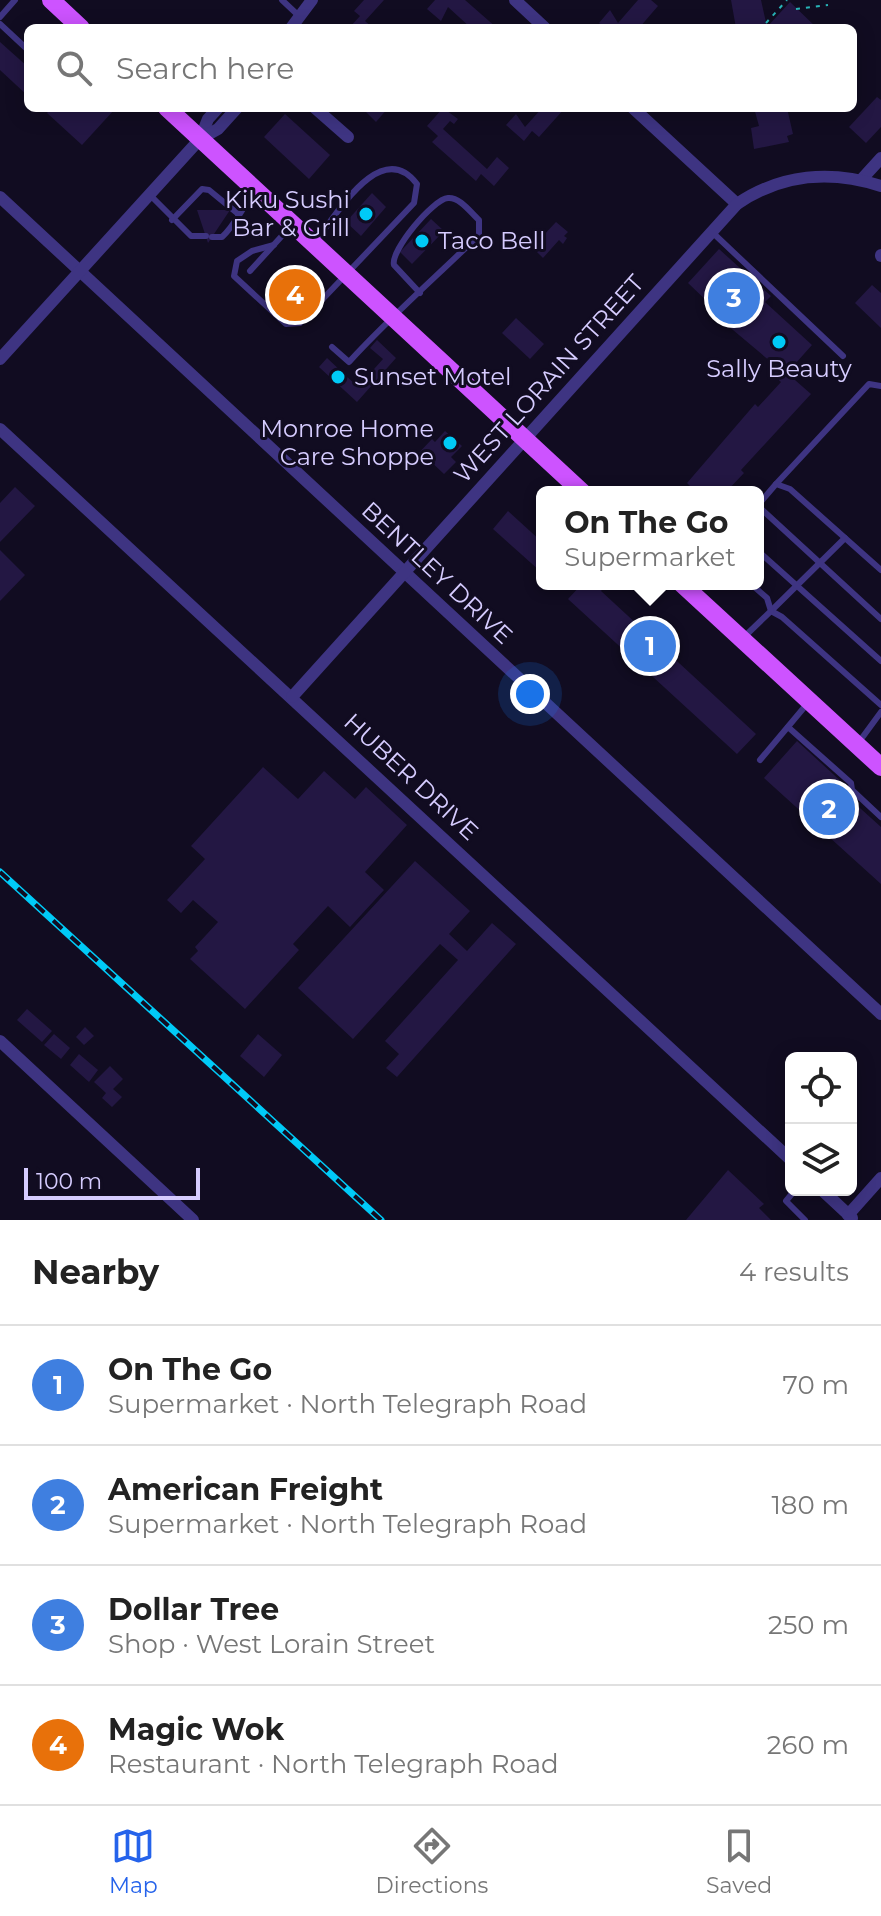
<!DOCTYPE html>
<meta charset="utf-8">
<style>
:root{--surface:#fff;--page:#f2f2f2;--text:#222;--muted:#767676;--line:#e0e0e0;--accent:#2563eb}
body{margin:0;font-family:Montserrat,sans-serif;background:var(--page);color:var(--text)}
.controls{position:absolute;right:24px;bottom:24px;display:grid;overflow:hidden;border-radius:12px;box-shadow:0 4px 20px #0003}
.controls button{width:72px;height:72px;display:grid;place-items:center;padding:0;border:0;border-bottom:2px solid var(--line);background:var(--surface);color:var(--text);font:40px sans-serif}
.scale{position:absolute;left:24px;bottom:20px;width:176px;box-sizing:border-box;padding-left:8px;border:4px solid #d6ccff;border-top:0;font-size:22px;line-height:28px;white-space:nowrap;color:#d6ccff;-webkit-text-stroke:6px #110c21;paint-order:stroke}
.you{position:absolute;left:530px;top:694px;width:28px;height:28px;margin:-20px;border:6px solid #fff;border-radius:50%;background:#1a73e8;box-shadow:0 0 0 12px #1a73e833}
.badge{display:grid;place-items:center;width:52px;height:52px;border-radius:50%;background:var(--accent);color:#fff;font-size:26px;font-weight:700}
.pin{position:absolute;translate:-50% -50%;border:4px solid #fff;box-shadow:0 2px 8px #0006}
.popup{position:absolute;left:536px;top:486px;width:228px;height:104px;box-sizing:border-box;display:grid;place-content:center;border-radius:12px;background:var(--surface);filter:drop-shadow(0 2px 6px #0005);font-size:26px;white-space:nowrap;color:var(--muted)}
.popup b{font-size:30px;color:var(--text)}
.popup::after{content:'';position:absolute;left:50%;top:100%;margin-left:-16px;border:16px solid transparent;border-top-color:var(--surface)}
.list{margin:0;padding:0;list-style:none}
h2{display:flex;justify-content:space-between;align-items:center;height:104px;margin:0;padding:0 32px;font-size:34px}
h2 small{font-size:26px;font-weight:400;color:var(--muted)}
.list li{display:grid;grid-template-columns:52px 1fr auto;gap:24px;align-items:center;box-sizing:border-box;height:120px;padding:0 32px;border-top:2px solid var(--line)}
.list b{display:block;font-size:30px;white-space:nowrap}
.list p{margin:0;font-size:26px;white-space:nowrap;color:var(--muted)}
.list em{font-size:26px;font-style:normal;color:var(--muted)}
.icon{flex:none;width:44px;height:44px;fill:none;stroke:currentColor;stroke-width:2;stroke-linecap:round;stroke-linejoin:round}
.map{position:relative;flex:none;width:881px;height:1220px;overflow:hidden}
.search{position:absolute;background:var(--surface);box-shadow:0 4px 20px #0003;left:24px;right:24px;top:24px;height:88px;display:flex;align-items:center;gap:20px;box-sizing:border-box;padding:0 28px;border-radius:12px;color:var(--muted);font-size:30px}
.sheet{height:584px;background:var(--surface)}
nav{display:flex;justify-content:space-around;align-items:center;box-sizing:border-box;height:112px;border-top:2px solid var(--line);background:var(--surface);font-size:22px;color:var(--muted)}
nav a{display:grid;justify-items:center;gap:4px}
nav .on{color:var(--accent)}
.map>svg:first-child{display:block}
.building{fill:#231743}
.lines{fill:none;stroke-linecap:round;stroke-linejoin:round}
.path{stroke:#28b4b7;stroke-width:2;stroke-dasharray:4 6;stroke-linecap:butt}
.lane{stroke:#3e3482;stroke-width:6}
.street{stroke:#3e3482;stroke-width:12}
.primary{stroke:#cd53ff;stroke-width:18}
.rail-casing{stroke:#00caf7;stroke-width:7}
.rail{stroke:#110c21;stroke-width:4;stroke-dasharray:12;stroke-linecap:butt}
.poi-dot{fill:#00caf7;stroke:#110c21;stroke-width:3}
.labels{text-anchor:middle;stroke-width:6;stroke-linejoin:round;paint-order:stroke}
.poi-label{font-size:24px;fill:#d6ccff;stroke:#110c21;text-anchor:end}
.street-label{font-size:24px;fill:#d6ccff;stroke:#110c21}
</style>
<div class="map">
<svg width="881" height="1220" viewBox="0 0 881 1220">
<rect width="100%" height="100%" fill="#110c21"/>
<g class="building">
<polygon points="364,0 384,0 365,21 373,28 354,28 351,26 360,16 354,11"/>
<polygon points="435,0 465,0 497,28 471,28 448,7 441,21 427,9"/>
<polygon points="638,0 651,0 658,6 639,28 605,28 599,23 610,10 618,23"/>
<polygon points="731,0 761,0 767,27 790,2 817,28 736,28"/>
<polygon points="0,42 28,67 28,96 0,70"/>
<polygon points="877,97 881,100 881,127 866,143 849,127"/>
<polygon points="51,108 112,108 114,110 82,145 47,113"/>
<polygon points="366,108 388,108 376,122 364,110"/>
<polygon points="443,108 458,119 454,124 450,121 443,129 487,169 497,157 509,168 494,186 481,174 476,181 432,142 438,136 427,126"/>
<polygon points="542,108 565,108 539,137 532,131 524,141 506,125 516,114 525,127"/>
<polygon points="754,108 787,108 793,134 787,136 789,142 754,149 751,128 759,126"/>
<polygon points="285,114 330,155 309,179 264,137"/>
<polygon points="372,193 386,207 361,236 346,222"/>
<polygon points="197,210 230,210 208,243"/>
<polygon points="431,219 444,231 412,264 400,252"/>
<polygon points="556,222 568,232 564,236 567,238 563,244 559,240 543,258 529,244 537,234 541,238"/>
<polygon points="719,249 771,296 765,302 812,345 787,373 811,394 741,470 744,473 726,492 696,492 687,483 755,404 758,407 781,382 771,373 777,367 708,309 711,305 688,283"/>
<polygon points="296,279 311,293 302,303 296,298 286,309 277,300"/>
<polygon points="872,285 881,293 881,328 855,303"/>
<polygon points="516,318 544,344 530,359 502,333"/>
<polygon points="377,340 396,358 357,402 319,367 327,358 358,387 383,359 370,348"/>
<polygon points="445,431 462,446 451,457 456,462 444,474 427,458 422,463 415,457 432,439 435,442"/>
<polygon points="15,487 35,506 0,542 0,503"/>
<polygon points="508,511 542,542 540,571 493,529"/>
<polygon points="0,550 25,575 0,601"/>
<polygon points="582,584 607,584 601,591 756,734 737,754 568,599"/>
<polygon points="797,741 845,785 840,790 881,827 881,884 764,778"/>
<polygon points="263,767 298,799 324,771 355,799 366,787 407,825 365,872 384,890 350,927 328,906 293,944 299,950 245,1009 190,959 198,951 195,947 218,922 193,900 181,913 167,900 205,859 191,846"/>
<polygon points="415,861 470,911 449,934 467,951 492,923 516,944 397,1077 386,1068 399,1054 385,1041 458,960 440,944 353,1039 298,988"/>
<polygon points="27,1009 52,1031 42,1042 17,1020"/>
<polygon points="85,1027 94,1036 84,1045 76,1037"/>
<polygon points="54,1034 70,1048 61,1059 44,1045"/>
<polygon points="258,1034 282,1055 264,1077 240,1056"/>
<polygon points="79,1054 98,1070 89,1082 70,1065"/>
<polygon points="110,1066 123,1079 113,1089 122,1097 112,1107 102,1098 106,1093 94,1082"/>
<polygon points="728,1170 764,1204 759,1208 771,1220 686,1220"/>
</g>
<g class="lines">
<g class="path">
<polyline points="796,9 828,5"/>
<polyline points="766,23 787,0"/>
</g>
<g class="lane">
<polyline points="282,0 299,16"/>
<polyline points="0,17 15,0"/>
<polyline points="0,24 28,50"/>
<polyline points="150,195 191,236 206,236"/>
<polyline points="172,220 202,189 209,190 237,213"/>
<polyline points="712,232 843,356"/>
<path d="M212,237H222C236,224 242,207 256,191"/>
<path d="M274,245L252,251L237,261L234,276L286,324L300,323L414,203L417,184C381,137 337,214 316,241"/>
<polyline points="250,271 290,227"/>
<path d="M332,347L349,362C390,317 436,277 479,235V220C471,213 460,197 448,198C433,199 390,251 394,265L420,293"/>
<polyline points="776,484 869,384 881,386"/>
<polyline points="758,505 776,484 790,489 881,570"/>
<polyline points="758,506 881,619"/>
<polyline points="845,538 771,611 782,617 881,705"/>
<polyline points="758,551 881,661"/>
<polyline points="744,637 771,611 767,598 751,584"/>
<polyline points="788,727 851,783 852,790 881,817"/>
<polyline points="859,742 881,712"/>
<polyline points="760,760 807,704"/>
<polyline points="795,1190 786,1201 805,1220"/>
</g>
<g class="street">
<polyline points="515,0 545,28"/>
<polyline points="291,28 312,0"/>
<polyline points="315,108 348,137"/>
<polyline points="633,108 737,204"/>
<polyline points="200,139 208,119 218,108"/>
<polyline points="861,180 881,158"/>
<polyline points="0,197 881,1014"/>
<polyline points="881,255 881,256"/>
<polyline points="0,359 200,139 218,129 237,108"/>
<polyline points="0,429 791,1160"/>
<path d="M292,697L737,204C781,174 831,170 881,186"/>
<polyline points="0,1041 193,1220"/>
<polyline points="822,1190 852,1218"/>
<polyline points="848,1215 881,1178"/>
</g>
<g class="primary">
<polyline points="51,0 81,28"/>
<polyline points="167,108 582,492"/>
<polyline points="682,584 881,767"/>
</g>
<g class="rail-casing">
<polyline id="rail" points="0,872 381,1220"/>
</g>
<use href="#rail" class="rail"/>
</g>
<g class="poi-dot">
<circle cx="366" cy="214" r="8"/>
<circle cx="422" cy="241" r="8"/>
<circle cx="779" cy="342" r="8"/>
<circle cx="338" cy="377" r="8"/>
<circle cx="450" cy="443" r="8"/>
</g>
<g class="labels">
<g class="poi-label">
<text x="350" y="208">Kiku Sushi<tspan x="350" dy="28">Bar &amp; Grill</tspan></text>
<text x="438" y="249" text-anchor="start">Taco Bell</text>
<text x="779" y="377" text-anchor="middle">Sally Beauty</text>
<text x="354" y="385" text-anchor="start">Sunset Motel</text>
<text x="434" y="437">Monroe Home<tspan x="434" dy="28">Care Shoppe</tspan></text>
</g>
<g class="street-label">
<text transform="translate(549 379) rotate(-48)" y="8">WEST LORAIN STREET</text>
<text transform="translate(437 573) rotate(43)" y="8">BENTLEY DRIVE</text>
<text transform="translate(411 777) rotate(43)" y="8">HUBER DRIVE</text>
</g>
</g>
</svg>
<div class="controls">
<button><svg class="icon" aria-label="locate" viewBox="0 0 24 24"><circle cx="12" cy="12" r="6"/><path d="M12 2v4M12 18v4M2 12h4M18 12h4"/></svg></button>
<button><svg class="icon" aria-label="layers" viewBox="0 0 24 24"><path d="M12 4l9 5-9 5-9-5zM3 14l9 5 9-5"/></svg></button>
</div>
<div class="scale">100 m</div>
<div class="you"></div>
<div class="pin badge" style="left:650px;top:646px;background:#3f7fe0">1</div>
<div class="popup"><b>On The Go</b>Supermarket</div>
<div class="pin badge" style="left:829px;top:809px;background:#3f7fe0">2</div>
<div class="pin badge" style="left:734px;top:298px;background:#3f7fe0">3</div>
<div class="pin badge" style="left:295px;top:295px;background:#e8710a">4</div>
<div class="search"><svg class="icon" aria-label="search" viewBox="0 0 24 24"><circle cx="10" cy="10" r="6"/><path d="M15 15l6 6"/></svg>Search here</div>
</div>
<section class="sheet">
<h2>Nearby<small>4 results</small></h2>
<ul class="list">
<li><span class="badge" style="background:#3f7fe0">1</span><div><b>On The Go</b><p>Supermarket · North Telegraph Road</p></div><em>70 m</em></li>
<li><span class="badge" style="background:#3f7fe0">2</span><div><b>American Freight</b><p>Supermarket · North Telegraph Road</p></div><em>180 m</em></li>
<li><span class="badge" style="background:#3f7fe0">3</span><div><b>Dollar Tree</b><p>Shop · West Lorain Street</p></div><em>250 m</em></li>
<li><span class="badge" style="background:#e8710a">4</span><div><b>Magic Wok</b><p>Restaurant · North Telegraph Road</p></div><em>260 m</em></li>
</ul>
</section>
<nav>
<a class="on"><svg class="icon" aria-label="map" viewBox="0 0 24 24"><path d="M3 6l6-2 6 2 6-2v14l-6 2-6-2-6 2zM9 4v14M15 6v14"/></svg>Map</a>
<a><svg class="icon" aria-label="directions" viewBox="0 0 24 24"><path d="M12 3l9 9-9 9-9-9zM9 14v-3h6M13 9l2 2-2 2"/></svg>Directions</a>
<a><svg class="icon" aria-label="saved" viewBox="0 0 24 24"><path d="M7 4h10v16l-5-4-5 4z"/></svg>Saved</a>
</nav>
